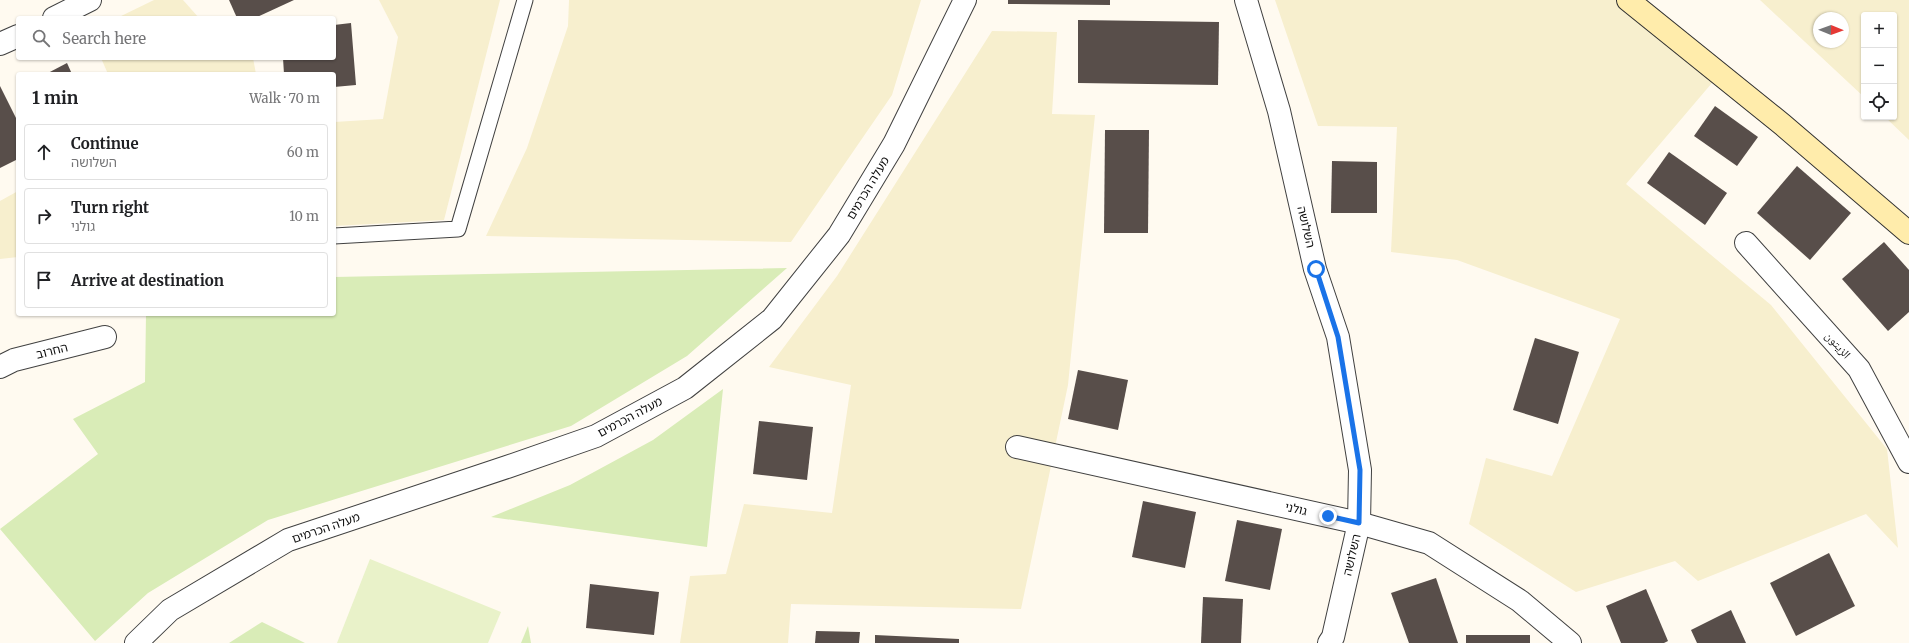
<!DOCTYPE html>
<meta charset="utf-8">
<style>
:root{--surface:#fff;--page:#f2f2f2;--text:#202124;--muted:#757577;--line:#e0e0e0}
body{margin:0;font-family:Merriweather,"Noto Naskh Arabic","Noto Sans Hebrew",serif;background:var(--page);color:var(--text)}
.controls{position:absolute;right:12px;top:12px;display:grid;overflow:hidden;border-radius:4px;box-shadow:0 1px 3px #0004}
.controls button{width:36px;height:36px;display:grid;place-items:center;padding:0;border:0;border-bottom:1px solid var(--line);background:var(--surface);color:var(--text);font:20px sans-serif}
.compass{position:absolute;left:1813px;top:12px;width:36px;height:36px;border-radius:50%;background:var(--surface);box-shadow:0 1px 3px #0004;rotate:91deg}
.stop{position:absolute;width:12px;height:12px;margin:-9px;border:3px solid #1a73e8;border-radius:50%;background:#fff}
.stop.end{background:#1a73e8;border-color:#fff;box-shadow:0 1px 4px #0008}
.list{margin:0;padding:0;list-style:none}
h2{display:flex;justify-content:space-between;align-items:center;height:52px;margin:0;padding:0 16px;font-size:17px}
h2 small{font-size:13px;font-weight:400;color:var(--muted)}
.list li{display:grid;grid-template-columns:26px 1fr auto;gap:12px;align-items:center;box-sizing:border-box;height:56px;margin:0 8px 8px;padding:0 8px;border:1px solid var(--line);border-radius:4px}
.list b{display:block;font-size:15px;white-space:nowrap}
.list p{margin:0;font-size:13px;white-space:nowrap;color:var(--muted)}
.list em{font-size:13px;font-style:normal;color:var(--muted)}
.icon{flex:none;width:22px;height:22px;fill:none;stroke:currentColor;stroke-width:2;stroke-linecap:round;stroke-linejoin:round}
.map{position:relative;flex:none;width:1909px;height:643px;overflow:hidden}
.search{position:absolute;background:var(--surface);box-shadow:0 1px 3px #0004;left:16px;top:16px;width:320px;height:44px;display:flex;align-items:center;gap:10px;box-sizing:border-box;padding:0 14px;border-radius:4px;color:var(--muted);font-size:15px}
.panel{position:absolute;background:var(--surface);box-shadow:0 1px 3px #0004;left:16px;top:72px;width:320px;height:244px;border-radius:4px}
.map>svg:first-child{display:block}
.farmland{fill:#f7efce;fill-rule:evenodd}
.green{fill:#d9ecb7}
.pitch{fill:#e9f2c9}
.building{fill:#584e4a}
.lines{fill:none;stroke-linecap:round;stroke-linejoin:round}
.service-casing{stroke:#414141;stroke-width:17}
.minor-casing{stroke:#414141;stroke-width:24}
.tertiary-casing{stroke:#414141;stroke-width:24}
.secondary-casing{stroke:#303030;stroke-width:24}
.service{stroke:#fff;stroke-width:15}
.minor{stroke:#fff;stroke-width:22}
.tertiary{stroke:#fff;stroke-width:22}
.secondary{stroke:#ffecab;stroke-width:22}
.route{stroke:#1a73e8;stroke-width:5}
.labels{text-anchor:middle;stroke-width:4;stroke-linejoin:round;paint-order:stroke}
.street-label{font-size:12px;fill:#0e0e0e;stroke:#fff}
</style>
<div class="map">
<svg width="1909" height="643" viewBox="0 0 1909 643">
<rect width="100%" height="100%" fill="#fffaf0"/>
<g class="farmland">
<polygon points="154,0 183,0 199,18 117,18"/>
<polygon points="379,0 500,0 444,220 334,226 334,122 383,119 398,37"/>
<polygon points="569,0 921,0 892,95 791,242 486,236 527,148 568,26"/>
<polygon points="1275,0 1634,0 1723,70 1626,184 1771,305 1887,449 1898,548 1866,514 1698,581 1675,561 1576,592 1469,524 1486,458 1552,476 1620,319 1457,260 1391,252 1397,127 1318,126"/>
<path d="M1760,0H1909V140L1885,117H1894V15H1864V97ZM1819,18H1843V42H1819Z"/>
<polygon points="992,31 1057,32 1052,114 1095,115 1068,385 1021,609 791,604 788,643 680,643 690,576 726,574 744,504 832,513 851,385 769,367 837,276"/>
<polygon points="101,58 253,58 256,74 108,74"/>
<polygon points="18,191 18,257 0,259 0,201"/>
</g>
<g class="green">
<polygon points="787,268 687,356 571,426 268,520 148,593 95,641 0,529 98,454 73,419 145,382 146,314 334,314 334,277"/>
<polygon points="723,389 707,547 491,517 570,485 653,440"/>
<polygon points="262,622 305,643 229,643"/>
<polygon points="528,626 531,643 521,643"/>
</g>
<polygon class="pitch" points="370,559 501,612 488,643 337,643"/>
<g class="building">
<polygon points="229,0 294,0 255,18 237,18"/>
<polygon points="1008,0 1110,0 1110,5 1008,4"/>
<polygon points="1078,20 1219,22 1218,85 1078,83"/>
<polygon points="351,23 356,85 334,87 334,74 284,74 283,58 334,58 334,25"/>
<polygon points="67,63 72,74 46,74"/>
<polygon points="0,86 18,122 18,159 0,168"/>
<polygon points="1715,106 1758,137 1737,166 1694,136"/>
<polygon points="1105,130 1149,130 1148,233 1104,233"/>
<polygon points="1669,152 1727,193 1705,225 1647,183"/>
<polygon points="1332,161 1377,162 1377,213 1331,213"/>
<polygon points="1797,166 1851,213 1810,260 1757,213"/>
<polygon points="1884,242 1909,270 1909,312 1888,331 1842,279"/>
<polygon points="1535,338 1579,352 1558,424 1513,410"/>
<polygon points="1078,370 1128,380 1118,430 1068,419"/>
<polygon points="759,421 813,427 807,480 753,474"/>
<polygon points="1143,501 1196,512 1185,568 1132,557"/>
<polygon points="1237,520 1282,529 1270,590 1225,581"/>
<polygon points="1829,553 1855,606 1796,636 1770,583"/>
<polygon points="1436,578 1458,643 1409,643 1391,593"/>
<polygon points="590,584 659,592 654,635 586,628"/>
<polygon points="1646,589 1668,641 1664,643 1621,643 1606,606"/>
<polygon points="1203,597 1243,599 1241,643 1201,643"/>
<polygon points="1731,610 1746,643 1697,643 1691,630"/>
<polygon points="816,631 860,632 859,643 815,643"/>
<polygon points="875,635 959,639 959,643 875,643"/>
<rect x="1466" y="635" width="64" height="8"/>
</g>
<g class="lines">
<g class="service-casing">
<polyline id="service" points="334,236 458,229 525,0"/>
</g>
<g class="minor-casing">
<g id="minor">
<polyline points="1246,0 1279,111 1315,269 1338,337 1360,470 1359,523 1333,637 1329,643"/>
<polyline points="54,18 90,0"/>
<polyline points="0,44 18,36"/>
<polyline points="1746,243 1859,369 1909,462"/>
<polyline points="0,367 14,360 105,337"/>
<polyline points="1017,447 1359,523 1429,543 1520,601 1570,643"/>
</g>
</g>
<g class="tertiary-casing">
<polyline id="tertiary" points="136,643 170,610 288,540 507,467 596,436 685,388 772,319 839,235 894,144 965,0"/>
</g>
<g class="secondary-casing">
<polyline id="secondary" points="1628,0 1783,125 1909,233"/>
</g>
<use href="#service" class="service"/>
<use href="#minor" class="minor"/>
<use href="#tertiary" class="tertiary"/>
<use href="#secondary" class="secondary"/>
</g>
<g class="lines">
<polyline class="route" points="1316,269 1338,337 1360,470 1359,523 1328,516"/>
</g>
<g class="labels">
<g class="street-label">
<text transform="translate(868 188) rotate(-59)" y="4">מעלה הכרמים</text>
<text transform="translate(1306 227) rotate(77)" y="4">השלושה</text>
<text transform="translate(1838 345) rotate(48)" y="4">الزيتون</text>
<text transform="translate(52 351) rotate(-14)" y="4">החרוב</text>
<text transform="translate(630 417) rotate(-28)" y="4">מעלה הכרמים</text>
<text transform="translate(1296 509) rotate(13)" y="4">גולני</text>
<text transform="translate(326 528) rotate(-19)" y="4">מעלה הכרמים</text>
<text transform="translate(1352 555) rotate(-77)" y="4">השלושה</text>
</g>
</g>
</svg>
<div class="controls">
<button>+</button>
<button>−</button>
<button><svg class="icon" aria-label="locate" viewBox="0 0 24 24"><circle cx="12" cy="12" r="6"/><path d="M12 2v4M12 18v4M2 12h4M18 12h4"/></svg></button>
</div>
<svg class="compass" viewBox="-18 -18 36 36"><path d="M0-13l5 13h-10z" fill="#e53935"/><path d="M0 13l5-13h-10z" fill="#757577"/></svg>
<div class="stop" style="left:1316px;top:269px"></div>
<div class="stop end" style="left:1328px;top:516px"></div>
<div class="search"><svg class="icon" aria-label="search" viewBox="0 0 24 24"><circle cx="10" cy="10" r="6"/><path d="M15 15l6 6"/></svg>Search here</div>
<section class="panel">
<h2>1 min<small>Walk · 70 m</small></h2>
<ul class="list">
<li><svg class="icon" aria-label="ahead" viewBox="0 0 24 24"><path d="M12 20V5M6 11l6-6 6 6"/></svg><div><b>Continue</b><p>השלושה</p></div><em>60 m</em></li>
<li><svg class="icon" aria-label="right" viewBox="0 0 24 24"><path d="M7 20v-9h11M14 6l5 5-5 5"/></svg><div><b>Turn right</b><p>גולני</p></div><em>10 m</em></li>
<li><svg class="icon" aria-label="arrive" viewBox="0 0 24 24"><path d="M6 21V4h12l-3 4 3 4H6"/></svg><div><b>Arrive at destination</b></div></li>
</ul>
</section>
</div>
